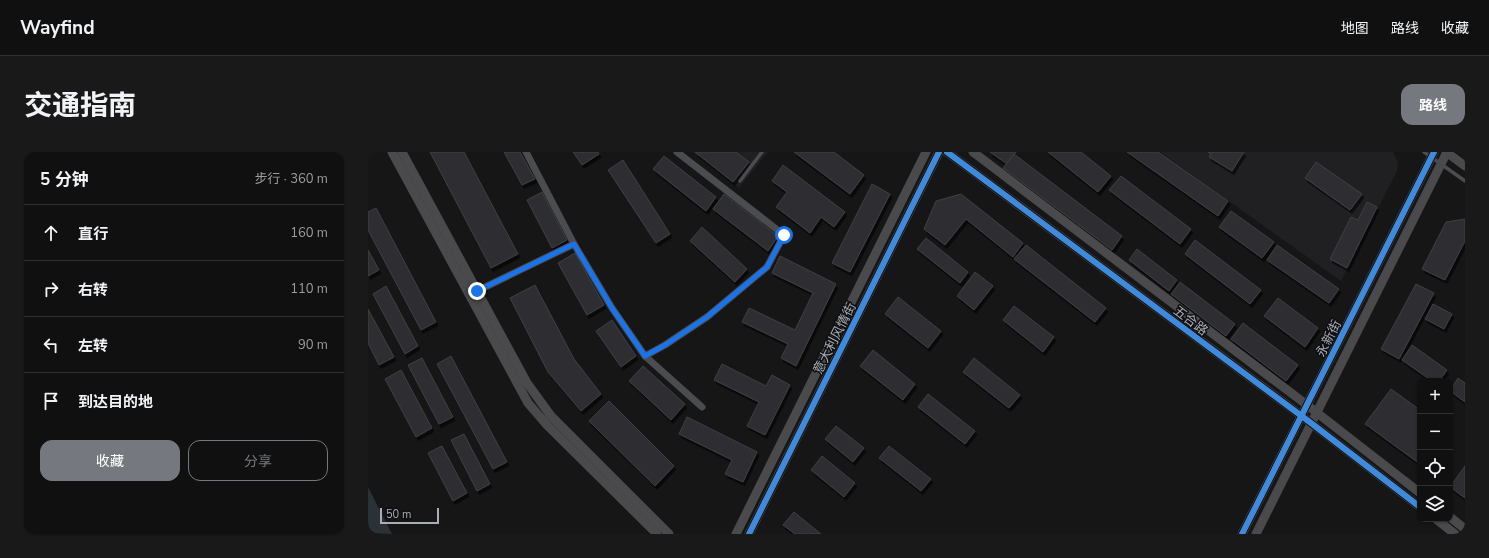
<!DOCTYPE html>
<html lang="zh">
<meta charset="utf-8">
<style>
:root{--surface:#101010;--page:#191919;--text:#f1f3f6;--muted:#9c9d9f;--line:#303030;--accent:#75787e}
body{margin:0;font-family:"Nunito Sans","Noto Sans SC",sans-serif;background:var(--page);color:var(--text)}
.controls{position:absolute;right:12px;bottom:12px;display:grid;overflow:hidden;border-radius:8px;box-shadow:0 1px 3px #0004}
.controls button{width:36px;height:36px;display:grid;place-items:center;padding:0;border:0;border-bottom:1px solid var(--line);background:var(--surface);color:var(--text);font:20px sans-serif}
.scale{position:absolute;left:12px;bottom:10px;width:59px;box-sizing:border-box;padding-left:4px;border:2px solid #a8adb6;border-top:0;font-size:11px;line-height:14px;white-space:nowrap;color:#a8adb6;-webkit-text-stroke:3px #101012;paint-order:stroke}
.stop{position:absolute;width:12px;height:12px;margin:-9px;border:3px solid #1a73e8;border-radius:50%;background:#fff}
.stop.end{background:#1a73e8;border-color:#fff;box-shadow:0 1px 4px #0008}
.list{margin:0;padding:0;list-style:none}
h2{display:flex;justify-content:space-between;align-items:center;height:52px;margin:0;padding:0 16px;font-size:17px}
h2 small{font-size:13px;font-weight:400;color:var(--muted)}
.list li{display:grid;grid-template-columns:26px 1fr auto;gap:12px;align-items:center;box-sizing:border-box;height:56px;padding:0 16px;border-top:1px solid var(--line)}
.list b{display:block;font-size:15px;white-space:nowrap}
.list em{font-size:13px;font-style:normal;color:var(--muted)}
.actions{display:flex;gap:8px;padding:12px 16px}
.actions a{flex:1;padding:9px 0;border:1px solid var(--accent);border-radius:12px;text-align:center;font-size:14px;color:var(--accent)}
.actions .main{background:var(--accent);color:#fff}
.icon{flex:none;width:22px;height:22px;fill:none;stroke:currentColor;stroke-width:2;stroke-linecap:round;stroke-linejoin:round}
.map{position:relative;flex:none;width:1097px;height:382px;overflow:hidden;border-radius:12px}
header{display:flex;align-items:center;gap:24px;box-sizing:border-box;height:56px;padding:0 20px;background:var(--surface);border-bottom:1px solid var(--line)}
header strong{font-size:19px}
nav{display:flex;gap:22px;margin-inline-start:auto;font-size:14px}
.intro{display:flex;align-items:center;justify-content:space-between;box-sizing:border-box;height:96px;padding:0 24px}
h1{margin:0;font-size:28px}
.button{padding:10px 18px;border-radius:12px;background:var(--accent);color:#fff;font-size:14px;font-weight:700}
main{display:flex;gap:24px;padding:0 24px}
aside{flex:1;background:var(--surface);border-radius:12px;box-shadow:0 1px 3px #0004}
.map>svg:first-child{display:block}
.built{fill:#202022}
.water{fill:#2a3237}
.building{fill:#2f2f30;stroke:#3e4042;filter:url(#shadow)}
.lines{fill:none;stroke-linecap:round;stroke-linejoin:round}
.lane{stroke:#4b4c4f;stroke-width:3.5}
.street{stroke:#4b4c4f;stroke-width:7}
.secondary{stroke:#4a4a4d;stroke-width:9}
.cycleway-casing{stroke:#101012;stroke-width:8}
.cycleway{stroke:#408adc;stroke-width:6}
.route{stroke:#1a73e8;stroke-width:5}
.labels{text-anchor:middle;stroke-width:3;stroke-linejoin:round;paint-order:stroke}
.street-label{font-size:13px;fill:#a8adb6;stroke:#101012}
</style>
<header>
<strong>Wayfind</strong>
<nav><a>地图</a><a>路线</a><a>收藏</a></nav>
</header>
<div class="intro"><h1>交通指南</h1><a class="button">路线</a></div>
<main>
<aside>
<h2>5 分钟<small>步行 · 360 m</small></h2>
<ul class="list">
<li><svg class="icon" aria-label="ahead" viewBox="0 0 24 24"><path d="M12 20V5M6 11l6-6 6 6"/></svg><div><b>直行</b></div><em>160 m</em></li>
<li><svg class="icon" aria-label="right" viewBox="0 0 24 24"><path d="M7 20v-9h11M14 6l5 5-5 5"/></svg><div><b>右转</b></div><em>110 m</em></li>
<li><svg class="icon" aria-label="left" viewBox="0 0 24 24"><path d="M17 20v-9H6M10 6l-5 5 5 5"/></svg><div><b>左转</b></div><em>90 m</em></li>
<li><svg class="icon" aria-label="arrive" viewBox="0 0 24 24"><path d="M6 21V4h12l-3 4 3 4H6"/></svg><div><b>到达目的地</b></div></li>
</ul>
<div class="actions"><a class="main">收藏</a><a>分享</a></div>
</aside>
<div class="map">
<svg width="1097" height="382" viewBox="0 0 1097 382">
<defs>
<filter id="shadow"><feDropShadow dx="2" dy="3.5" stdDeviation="0" flood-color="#0009"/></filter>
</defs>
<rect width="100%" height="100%" fill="#161616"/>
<g class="built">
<polygon points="325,0 400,0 371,36"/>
<polygon points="792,0 1025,0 1028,6 1030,12 1029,19 973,129"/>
</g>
<polygon class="water" points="0,335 24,382 0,381"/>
<g class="building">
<polygon points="62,0 96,0 150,102 123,116"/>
<polygon points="136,0 152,0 167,27 154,33"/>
<polygon points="205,0 230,0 231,2 214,13"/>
<polygon points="327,0 368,0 381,10 365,30"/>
<polygon points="426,0 466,0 496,23 482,42"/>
<polygon points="622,0 648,0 639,12"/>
<polygon points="680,0 713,0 743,24 730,40"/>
<polygon points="759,0 790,0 860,49 850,64"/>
<polygon points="840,0 876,0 864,19 841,5 843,2"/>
<polygon points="646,2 754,84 744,98 635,16"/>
<polygon points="296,4 348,45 338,59 285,17"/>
<polygon points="255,8 302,82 288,91 240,18"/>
<polygon points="948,10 994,42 982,58 937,26"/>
<polygon points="415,13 477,60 466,75 453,65 442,81 408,55 419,40 404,29"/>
<polygon points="753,24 823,77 812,92 741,38"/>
<polygon points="504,32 522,42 482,120 464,111"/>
<polygon points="174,40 199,88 184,96 159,48"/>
<polygon points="356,42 410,84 400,99 345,57"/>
<polygon points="593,42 655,91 645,105 598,67 577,93 556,77 568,49"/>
<polygon points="999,50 1009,55 979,116 962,107 983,65 990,68"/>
<polygon points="8,56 68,170 53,178 0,78 0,60"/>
<polygon points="863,59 906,90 894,106 851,75"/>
<polygon points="1097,67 1097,89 1077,128 1054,117 1078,70"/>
<polygon points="334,75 379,117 367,130 322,89"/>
<polygon points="558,86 600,120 592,131 549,97"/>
<polygon points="827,88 893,138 882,152 817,102"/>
<polygon points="658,93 738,156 727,170 646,107"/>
<polygon points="909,93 971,137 961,151 899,108"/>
<polygon points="769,97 809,128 801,139 761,108"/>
<polygon points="0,98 11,118 0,124"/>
<polygon points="207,101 236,153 219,163 190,111"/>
<polygon points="412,104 468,132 428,214 413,206 420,192 374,170 381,156 427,178 445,141 404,121"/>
<polygon points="607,120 625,134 606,158 589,144"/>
<polygon points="812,130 867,172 858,184 803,142"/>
<polygon points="1048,132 1066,141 1031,207 1013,197"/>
<polygon points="167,133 206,207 233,242 213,259 180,220 142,146"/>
<polygon points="18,134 50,194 37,202 5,142"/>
<polygon points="530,145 573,179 560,196 517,162"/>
<polygon points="910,146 950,176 937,195 896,164"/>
<polygon points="1065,152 1084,162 1076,177 1057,167"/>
<polygon points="646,154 686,185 675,200 635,168"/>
<polygon points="0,157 26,205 11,213 0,191"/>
<polygon points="244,168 268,204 253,215 228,179"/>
<polygon points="875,171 930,213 918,229 863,187"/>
<polygon points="1044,193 1079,218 1071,229 1064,229 1034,208"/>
<polygon points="505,198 547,232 535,248 492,214"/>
<polygon points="83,204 139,310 125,317 69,212"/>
<polygon points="54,206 85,265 71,272 40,213"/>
<polygon points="606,206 652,243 641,256 595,220"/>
<polygon points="354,212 398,234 404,223 422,233 397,283 379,274 391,250 346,228"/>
<polygon points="275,214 317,252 303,268 261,229"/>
<polygon points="33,218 64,276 48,285 17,227"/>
<polygon points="1090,226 1097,231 1097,250 1082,239"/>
<polygon points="1023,237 1052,258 1052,312 997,272"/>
<polygon points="560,242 607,279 597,292 550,255"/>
<polygon points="241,249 306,314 287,334 221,269"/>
<polygon points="319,265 389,300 375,330 357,322 364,308 311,282"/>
<polygon points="468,274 496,296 485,310 457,287"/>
<polygon points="96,282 122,332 109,339 83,288"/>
<polygon points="74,294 99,341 85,349 60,301"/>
<polygon points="521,294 563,327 553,339 511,306"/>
<polygon points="454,304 487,331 476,345 443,318"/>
<polygon points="1097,314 1097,346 1082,335"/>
<polygon points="426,360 453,382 427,382 415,373"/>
</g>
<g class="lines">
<g class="lane">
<polyline points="1056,0 1097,29"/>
<polyline points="372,29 394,0"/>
</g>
<g class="street">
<polyline points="158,0 206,92 244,156 277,204 334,255"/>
<polyline points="109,139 206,92"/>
<polyline points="277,204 297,193 339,165 399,115 416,83 309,0"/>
</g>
<g class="secondary">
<polyline points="24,0 160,251 179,273 289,382"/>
<polyline points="34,0 159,231 183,264 301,382"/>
<polyline points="579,0 943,271 1052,355"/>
<polyline points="605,0 939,253 1052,341"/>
<polyline points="1078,0 1097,14"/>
<polyline points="1082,365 1097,377"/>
<polyline points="1068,367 1087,382"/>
<polyline points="368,382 558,0"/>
<polyline points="381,382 571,0"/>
<polyline points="874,382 1066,0"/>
<polyline points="888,382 1079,0"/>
</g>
<g class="cycleway-casing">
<g id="cycleway">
<polyline points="579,0 943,271 1052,355"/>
<polyline points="381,382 571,0"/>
<polyline points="874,382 1066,0"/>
</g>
</g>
<use href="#cycleway" class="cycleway"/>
</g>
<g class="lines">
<polyline class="route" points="109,139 206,92 244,156 277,204 297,193 339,165 399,115 416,83"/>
</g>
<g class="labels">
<g class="street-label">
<text transform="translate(823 168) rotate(37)" y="5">五合路</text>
<text transform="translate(466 186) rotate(-63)" y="5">意大利风情街</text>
<text transform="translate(960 186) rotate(-63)" y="5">永新街</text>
</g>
</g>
</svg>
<div class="controls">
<button>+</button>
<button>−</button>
<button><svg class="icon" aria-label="locate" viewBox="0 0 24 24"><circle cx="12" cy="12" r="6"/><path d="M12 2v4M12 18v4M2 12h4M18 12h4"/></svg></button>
<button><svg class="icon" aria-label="layers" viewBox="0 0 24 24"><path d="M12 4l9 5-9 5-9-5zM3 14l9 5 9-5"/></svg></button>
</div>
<div class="scale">50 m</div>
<div class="stop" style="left:416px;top:83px"></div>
<div class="stop end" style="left:109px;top:139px"></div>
</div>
</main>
